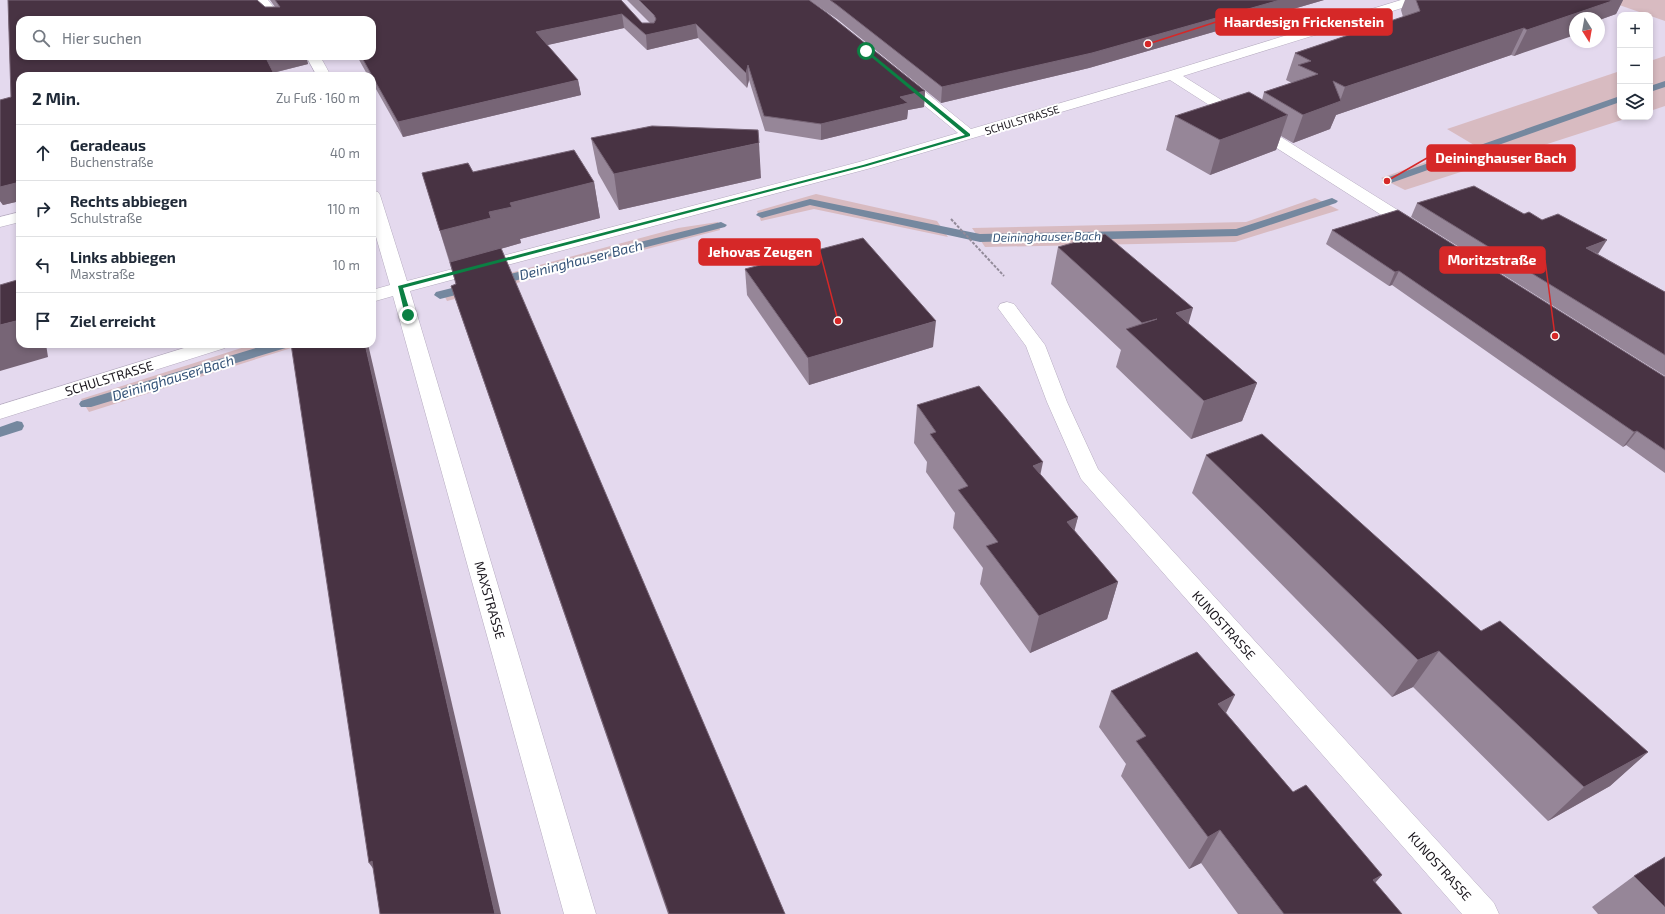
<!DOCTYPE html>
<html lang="de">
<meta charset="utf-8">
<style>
:root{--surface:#fff;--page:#f6f6f7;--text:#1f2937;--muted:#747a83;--line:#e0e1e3}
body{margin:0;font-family:"Exo 2",sans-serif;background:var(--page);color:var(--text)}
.controls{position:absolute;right:12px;top:12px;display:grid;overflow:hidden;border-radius:8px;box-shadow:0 2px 6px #0003}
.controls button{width:36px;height:36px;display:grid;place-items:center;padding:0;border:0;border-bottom:1px solid var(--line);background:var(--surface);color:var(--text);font:20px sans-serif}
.compass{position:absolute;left:1569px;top:12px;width:36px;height:36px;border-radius:50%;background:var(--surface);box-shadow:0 2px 6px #0003;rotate:169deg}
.stop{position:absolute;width:12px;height:12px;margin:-9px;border:3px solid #0b8043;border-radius:50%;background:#fff}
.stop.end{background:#0b8043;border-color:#fff;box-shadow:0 1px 4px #0008}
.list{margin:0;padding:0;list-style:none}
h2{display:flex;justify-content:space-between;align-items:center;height:52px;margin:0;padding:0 16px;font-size:17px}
h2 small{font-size:13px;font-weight:400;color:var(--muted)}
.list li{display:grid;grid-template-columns:26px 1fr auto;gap:12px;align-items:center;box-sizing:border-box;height:56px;padding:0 16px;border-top:1px solid var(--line)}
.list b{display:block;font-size:15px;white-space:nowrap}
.list p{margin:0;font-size:13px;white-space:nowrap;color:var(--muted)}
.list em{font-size:13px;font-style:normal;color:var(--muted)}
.icon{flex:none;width:22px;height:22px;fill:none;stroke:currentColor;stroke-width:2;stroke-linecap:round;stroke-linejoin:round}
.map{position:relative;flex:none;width:1665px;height:914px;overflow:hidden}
.search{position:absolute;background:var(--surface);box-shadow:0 2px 6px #0003;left:16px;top:16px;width:360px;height:44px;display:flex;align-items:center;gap:10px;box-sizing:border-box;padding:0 14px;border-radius:12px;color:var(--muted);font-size:15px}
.panel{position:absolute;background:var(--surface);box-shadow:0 2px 6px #0003;left:16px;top:72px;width:360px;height:276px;border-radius:12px}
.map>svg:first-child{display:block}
.green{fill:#d8bbc1}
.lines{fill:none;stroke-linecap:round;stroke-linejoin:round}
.stream{fill:#75889f;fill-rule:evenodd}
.minor-casing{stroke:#b6acc0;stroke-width:1}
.path{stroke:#938b9a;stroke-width:2;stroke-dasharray:3 1.5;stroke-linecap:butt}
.minor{fill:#fff;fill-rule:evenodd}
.wall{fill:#968698}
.shaded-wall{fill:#776576}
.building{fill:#483343;stroke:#776576}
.route{fill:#0b8043}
.labels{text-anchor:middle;stroke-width:4;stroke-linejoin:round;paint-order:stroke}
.far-street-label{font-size:11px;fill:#1a161d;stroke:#fff}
.far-water-label{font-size:12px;font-style:italic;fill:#335277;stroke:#fff}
.street-label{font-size:13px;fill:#1a161d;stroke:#fff}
.water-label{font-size:14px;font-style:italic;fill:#335277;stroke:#fff}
.leader{fill:none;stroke:#d62828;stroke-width:1.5}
.callout-dot{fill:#d62828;stroke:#fff;stroke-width:1.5}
.callout{fill:#d62828;stroke:#d62828;stroke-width:1.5}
.callout-label{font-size:14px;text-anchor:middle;font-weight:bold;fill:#fff}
</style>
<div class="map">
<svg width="1665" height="914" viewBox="0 0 1665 914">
<rect width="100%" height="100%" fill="#e4d9ee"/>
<g class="green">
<polygon points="1605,0 1665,0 1665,21"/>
<polygon points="1665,56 1665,106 1650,111 1650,61"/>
<polygon points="1620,71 1620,117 1631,117 1405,190 1381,178 1474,145 1447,129"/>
<polygon points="816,194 937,221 948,237 814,209 761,221 757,211"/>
<polygon points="1315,198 1339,210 1235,242 985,247 972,228 1246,222"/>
<polygon points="718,222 720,230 447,301 442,291 678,228"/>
<polygon points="254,344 304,344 89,412 81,399"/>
</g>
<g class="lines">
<g class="stream">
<polygon points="1665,81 1665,87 1650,92 1650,86"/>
<polygon points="1620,96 1620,102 1391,183 1387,184 1382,181 1383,179"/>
<polygon points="1332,198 1338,201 1336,203 1237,236 980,242 810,205 762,218 756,215 758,213 810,199 980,234 1236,229"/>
<polygon points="721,222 727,225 725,227 494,286 488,282 490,279"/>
<polygon points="472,283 476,284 478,287 476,290 440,299 434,295 436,292"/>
<polygon points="269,344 291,344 289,347 91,407 81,407 79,404 81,401"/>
<polygon points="17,421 22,422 24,426 22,430 0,437 0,427"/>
</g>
<g class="minor-casing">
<g id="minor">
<polygon points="256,0 268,0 284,20 271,20 264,13"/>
<polygon points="1401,0 1420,0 1418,3 1183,76 1420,224 1423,228 1420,232 1414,233 1408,232 1170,80 871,168 410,291 596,914 564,914 393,296 372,302 372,290 390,285 372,223 372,190 378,192 380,195 407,281 859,162 958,133 897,83 895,80 897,77 907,77 971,129 1167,72"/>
<polygon points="306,56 320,56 331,76 317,76"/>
<polygon points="20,212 20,222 0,227 0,217"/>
<polygon points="1007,302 1014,304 1045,345 1067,402 1098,469 1494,903 1499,914 1462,914 1081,479 1047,402 1026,346 998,308 1000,304"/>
<polygon points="197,344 228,344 225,348 0,419 0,405"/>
</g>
</g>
<polyline class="path" points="951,219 1004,276"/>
<use href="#minor" class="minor"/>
</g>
<g class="wall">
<polygon points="8,0 257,0 265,7 275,7 270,0 621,0 642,23 650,23 627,0 809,0 827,13 925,91 924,107 908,110 907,119 821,140 765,131 749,80 747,88 698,38 647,50 624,28 547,45 578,80 581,95 403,137 372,82 372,76 368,76 357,56 372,56 372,20 20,20 20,56 306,56 308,64 273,73 275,76 20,76 20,201 3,205 0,201 0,100 11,97"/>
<polygon points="809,0 1324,0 1089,68 941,103 837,19"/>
<polygon points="1405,0 1623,0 1616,14 1602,19 1514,56 1511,55 1336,115 1330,129 1293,143 1281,136 1276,150 1210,175 1166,150 1175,116 1262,100 1264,92 1292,83 1286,80 1295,53 1403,17 1401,10"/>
<polygon points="591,138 761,178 619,210 598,173"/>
<polygon points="473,172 594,182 600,218 520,239 521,243 500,249 785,914 668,914 457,304 451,286 456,284 422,173"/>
<polygon points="1417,203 1524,214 1598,254 1665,292 1665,376 1411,217"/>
<polygon points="1332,230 1665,377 1665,473 1626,445 1623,447 1392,285 1389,286 1326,244"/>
<polygon points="1058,247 1188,324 1257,383 1242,421 1191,439 1116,367 1121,350 1051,284"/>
<polygon points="745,269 933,347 809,385 747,295"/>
<polygon points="917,405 1040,474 1078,517 1074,530 1118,582 1107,619 1030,653 980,584 983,568 953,528 955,513 926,472 927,462 914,443"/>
<polygon points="1206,455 1481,631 1648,752 1610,786 1548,821 1413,687 1392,697 1192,493"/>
<polygon points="1111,691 1226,713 1293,792 1382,875 1375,883 1402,914 1238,914 1201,863 1189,869 1121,776 1126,764 1099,727"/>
<polygon points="1665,857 1665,914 1598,914 1592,907 1634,876"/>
</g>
<g class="shaded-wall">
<polygon points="1280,0 1324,0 1089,68 941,103 942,87"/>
<polygon points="1602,0 1623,0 1616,14 1602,19 1599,25 1599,18 1575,18 1575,35 1514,56 1527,30"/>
<polygon points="622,14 624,28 539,47 536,32"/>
<polygon points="696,24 698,38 647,50 646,35"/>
<polygon points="1524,28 1511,55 1336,115 1330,129 1293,143 1303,115 1340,101 1345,87"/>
<polygon points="275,56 306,56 308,64 272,73 266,58"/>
<polygon points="322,56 338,56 324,60"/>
<polygon points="748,65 749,80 747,88 746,73"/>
<polygon points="578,80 581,95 403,137 398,122"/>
<polygon points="925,91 924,107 908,110 907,119 821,140 821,124 900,97"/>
<polygon points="1288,115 1276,150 1210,175 1220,140"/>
<polygon points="759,143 761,178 619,210 614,174"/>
<polygon points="20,182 20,201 3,205 0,201 0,187"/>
<polygon points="594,182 600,218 520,239 521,243 500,249 452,268 440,231 489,212 510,203"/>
<polygon points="1607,240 1598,254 1586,248"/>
<polygon points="1399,271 1392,285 1389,286 1395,272"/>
<polygon points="17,280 20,284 20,305"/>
<polygon points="1193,308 1182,346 1176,313"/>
<polygon points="20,320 20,344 46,344 48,357 0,371 0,325"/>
<polygon points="936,321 933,347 809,385 808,358"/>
<polygon points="365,344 368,344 501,914 495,914"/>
<polygon points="1257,383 1242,421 1191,439 1204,401"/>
<polygon points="1637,431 1626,445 1623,447 1634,432"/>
<polygon points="1043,462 1035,500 1033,466"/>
<polygon points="1078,517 1068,555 1067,522"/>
<polygon points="1118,582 1107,619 1030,653 1039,616"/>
<polygon points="1439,651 1413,687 1392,697 1418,660"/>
<polygon points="1235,695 1217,731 1218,704"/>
<polygon points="1648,752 1610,786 1548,821 1584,787"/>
<polygon points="1220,830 1201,863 1189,869 1208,837"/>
<polygon points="372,861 381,879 369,863"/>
<polygon points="1382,875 1354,906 1373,880"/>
</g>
<g class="building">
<polygon points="8,0 257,0 265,7 280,7 275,0 621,0 642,23 654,23 656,19 654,15 639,0 809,0 827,13 925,91 900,97 908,103 821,124 764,116 748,65 746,73 696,24 646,35 622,14 536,32 578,80 398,122 361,56 372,56 372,20 20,20 20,56 275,56 266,58 275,76 20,76 20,182 0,187 0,100 11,97"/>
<polygon points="830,0 1280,0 1092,53 942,87 837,5"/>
<polygon points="1416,0 1610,0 1612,1 1527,30 1524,28 1345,87 1333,81 1341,101 1303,115 1264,92 1318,74 1298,65 1311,61 1295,53 1420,11"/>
<polygon points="1249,92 1288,115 1220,140 1175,116"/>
<polygon points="652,126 758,130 759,143 614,174 591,138"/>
<polygon points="574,150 594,182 510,203 512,207 489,212 491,218 440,231 422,173 468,163 473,172"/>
<polygon points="1474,186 1524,214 1529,212 1542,220 1558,214 1607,240 1586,248 1665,292 1665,355 1417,203"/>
<polygon points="1398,210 1665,377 1665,450 1637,431 1634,432 1399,271 1395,272 1332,230"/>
<polygon points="1105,234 1193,308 1176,313 1257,383 1204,401 1126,329 1157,319 1142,323 1058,247"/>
<polygon points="863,238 936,321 808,358 745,269"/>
<polygon points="501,248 785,914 669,914 451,286 456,284 450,262"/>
<polygon points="17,280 20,305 20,320 0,325 0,285"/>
<polygon points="291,344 365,344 495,914 380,914 372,861 369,863"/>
<polygon points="979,386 1043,462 1033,466 1078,517 1067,522 1118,582 1039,616 986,546 998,542 958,490 968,486 930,434 936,432 917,405"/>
<polygon points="1262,434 1481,631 1500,621 1648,752 1584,787 1439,651 1418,660 1206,455"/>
<polygon points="1197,652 1235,695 1218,704 1293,792 1306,785 1382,875 1373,880 1402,914 1284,914 1220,830 1208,837 1136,741 1146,736 1111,691"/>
<polygon points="1665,857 1665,907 1634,876"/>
</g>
<polygon class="route" points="867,50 970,134 970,136 867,166 403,288 411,315 408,317 405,315 398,286 863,165 965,135 864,51"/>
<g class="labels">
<g class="far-street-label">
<text transform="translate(1022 120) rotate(-17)" y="4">SCHULSTRASSE</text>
</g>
<g class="far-water-label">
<text transform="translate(1047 237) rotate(-1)" y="4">Deininghauser Bach</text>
</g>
<g class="street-label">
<text transform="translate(109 378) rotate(-17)" y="5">SCHULSTRASSE</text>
<text transform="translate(490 600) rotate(74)" y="5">MAXSTRASSE</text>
<text transform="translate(1224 625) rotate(48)" y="5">KUNOSTRASSE</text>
<text transform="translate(1440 866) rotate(48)" y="5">KUNOSTRASSE</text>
</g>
<g class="water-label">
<text transform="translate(581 260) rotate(-14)" y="5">Deininghauser Bach</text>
<text transform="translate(173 378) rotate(-17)" y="5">Deininghauser Bach</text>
</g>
</g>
<path class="leader" d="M1148 44L1216 22M1387 181L1427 158M838 321L820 252M1555 336L1545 260"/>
<g class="callout-dot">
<circle cx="1148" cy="44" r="4"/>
<circle cx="1387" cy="181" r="4"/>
<circle cx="838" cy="321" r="4"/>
<circle cx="1555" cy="336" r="4"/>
</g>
<g class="callout">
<rect x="1216" y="9" width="176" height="26" rx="4"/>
<rect x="1427" y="145" width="148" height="26" rx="4"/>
<rect x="699" y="239" width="121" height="26" rx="4"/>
<rect x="1440" y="247" width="105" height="26" rx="4"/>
</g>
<g class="callout-label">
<text x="1304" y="27">Haardesign Frickenstein</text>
<text x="1501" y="163">Deininghauser Bach</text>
<text x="760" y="257">Jehovas Zeugen</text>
<text x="1492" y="265">Moritzstraße</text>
</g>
</svg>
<div class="controls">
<button>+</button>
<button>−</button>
<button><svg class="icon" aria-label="layers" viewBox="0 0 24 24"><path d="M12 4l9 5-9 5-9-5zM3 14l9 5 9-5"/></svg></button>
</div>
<svg class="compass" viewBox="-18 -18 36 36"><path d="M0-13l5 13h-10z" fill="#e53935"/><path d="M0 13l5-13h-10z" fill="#747a83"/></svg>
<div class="stop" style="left:866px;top:51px"></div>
<div class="stop end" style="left:408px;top:315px"></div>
<div class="search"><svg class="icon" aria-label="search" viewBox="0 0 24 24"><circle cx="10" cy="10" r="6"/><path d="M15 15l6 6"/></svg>Hier suchen</div>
<section class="panel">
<h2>2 Min.<small>Zu Fuß · 160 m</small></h2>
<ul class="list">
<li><svg class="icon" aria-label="ahead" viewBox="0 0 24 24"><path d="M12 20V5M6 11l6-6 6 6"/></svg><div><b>Geradeaus</b><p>Buchenstraße</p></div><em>40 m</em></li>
<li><svg class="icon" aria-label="right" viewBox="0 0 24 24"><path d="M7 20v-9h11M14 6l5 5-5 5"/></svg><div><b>Rechts abbiegen</b><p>Schulstraße</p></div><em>110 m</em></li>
<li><svg class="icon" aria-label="left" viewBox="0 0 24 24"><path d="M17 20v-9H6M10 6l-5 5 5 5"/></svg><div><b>Links abbiegen</b><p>Maxstraße</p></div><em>10 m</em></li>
<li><svg class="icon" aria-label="arrive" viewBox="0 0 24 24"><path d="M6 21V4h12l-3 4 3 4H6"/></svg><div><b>Ziel erreicht</b></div></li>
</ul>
</section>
</div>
